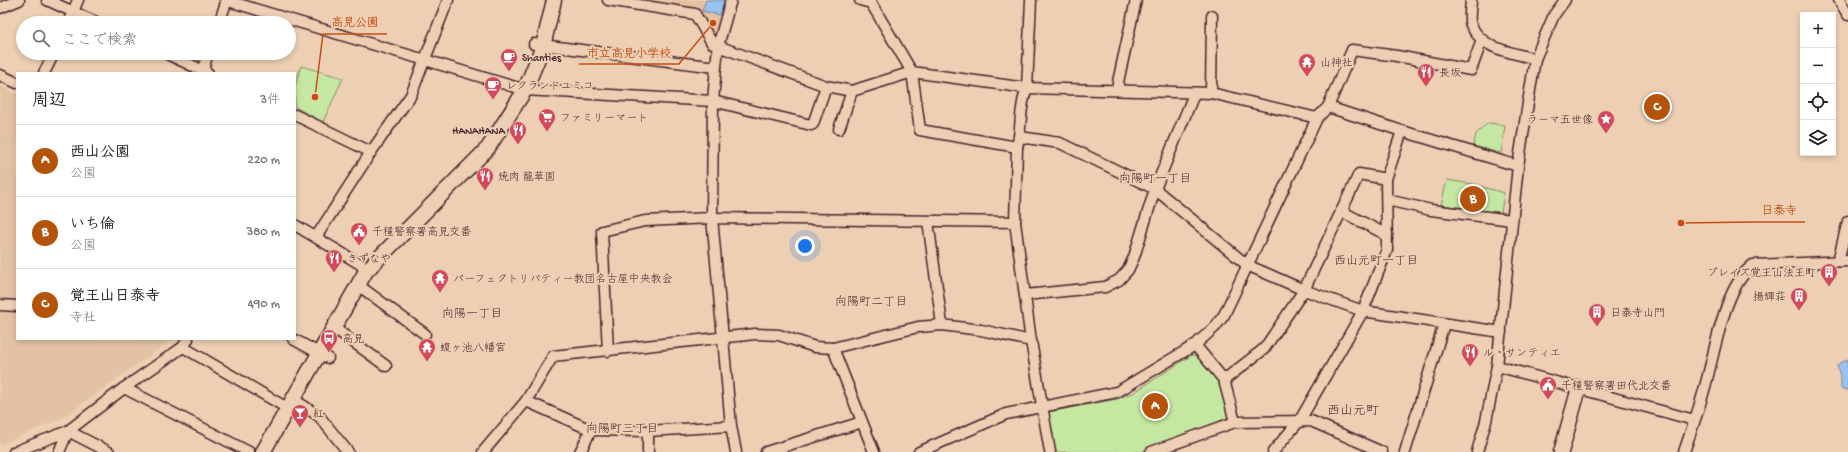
<!DOCTYPE html>
<html lang="ja">
<meta charset="utf-8">
<style>
:root{--surface:#fff;--page:#f6f6f6;--text:#202124;--muted:#757577;--line:#e0e0e0;--accent:#b45309}
body{margin:0;font-family:"Gochi Hand","Klee One",sans-serif;background:var(--page);color:var(--text)}
.controls{position:absolute;right:12px;top:12px;display:grid;overflow:hidden;border-radius:0px;box-shadow:0 2px 6px #0003}
.controls button{width:36px;height:36px;display:grid;place-items:center;padding:0;border:0;border-bottom:1px solid var(--line);background:var(--surface);color:var(--text);font:20px sans-serif}
.you{position:absolute;left:805px;top:246px;width:14px;height:14px;margin:-10px;border:3px solid #fff;border-radius:50%;background:#1a73e8;box-shadow:0 0 0 6px #1a73e833}
.badge{display:grid;place-items:center;width:26px;height:26px;border-radius:50%;background:var(--accent);color:#fff;font-size:13px;font-weight:700}
.pin{position:absolute;translate:-50% -50%;border:2px solid #fff;box-shadow:0 1px 4px #0006}
.list{margin:0;padding:0;list-style:none}
h2{display:flex;justify-content:space-between;align-items:center;height:52px;margin:0;padding:0 16px;font-size:17px}
h2 small{font-size:13px;font-weight:400;color:var(--muted)}
.list li{display:grid;grid-template-columns:26px 1fr auto;gap:12px;align-items:center;box-sizing:border-box;height:72px;padding:0 16px;border-top:1px solid var(--line)}
.list b{display:block;font-size:15px;white-space:nowrap}
.list p{margin:0;font-size:13px;white-space:nowrap;color:var(--muted)}
.list em{font-size:13px;font-style:normal;color:var(--muted)}
.icon{flex:none;width:22px;height:22px;fill:none;stroke:currentColor;stroke-width:2;stroke-linecap:round;stroke-linejoin:round}
.map{position:relative;flex:none;width:1848px;height:452px;overflow:hidden}
.search{position:absolute;background:var(--surface);box-shadow:0 2px 6px #0003;left:16px;top:16px;width:280px;height:44px;display:flex;align-items:center;gap:10px;box-sizing:border-box;padding:0 14px;border-radius:22px;color:var(--muted);font-size:15px}
.panel{position:absolute;background:var(--surface);box-shadow:0 2px 6px #0003;left:16px;top:72px;width:280px;height:268px;border-radius:0px}
.map>svg:first-child{display:block}
.built{fill:#e3c2a4}
.green{fill:#c4e8a1;stroke:#878466}
.water{fill:#96c3f0;stroke:#7881a1}
.lines{fill:none;stroke-linecap:round;stroke-linejoin:round}
.street-casing{stroke:#4a1f2b;stroke-width:13}
.secondary-casing{stroke:#4a1f2b;stroke-width:17}
.street{stroke:#edd0b3;stroke-width:10}
.secondary{stroke:#edd0b3;stroke-width:14}
.labels{text-anchor:middle;stroke-width:4;stroke-linejoin:round;paint-order:stroke}
.poi-label{font-size:11px;fill:#4a1f2b;stroke:#edd0b3;text-anchor:start}
.neighbourhood-label{font-size:12px;fill:#4a1f2b;stroke:#edd0b3}
.quarter-label{font-size:13px;fill:#4a1f2b;stroke:#edd0b3}
.leader{fill:none;stroke:#c84d12;stroke-width:1.5}
.callout-dot{fill:#c84d12;stroke:#edd0b3;stroke-width:1.5}
.callout-label{font-size:12px;text-anchor:middle;font-weight:bold;fill:#c84d12;stroke:#edd0b3;stroke-width:4;stroke-linejoin:round;paint-order:stroke}
</style>
<div class="map">
<svg width="1848" height="452" viewBox="0 0 1848 452">
<rect width="100%" height="100%" fill="#edd0b3"/>
<filter id="ink" filterUnits="userSpaceOnUse"><feTurbulence type="fractalNoise" baseFrequency=".025" numOctaves="2"/><feDisplacementMap in="SourceGraphic" scale="8" xChannelSelector="R" yChannelSelector="G"/><feConvolveMatrix kernelMatrix="1 2 1 2 8 2 1 2 1" color-interpolation-filters="sRGB"/></filter>
<g filter="url(#ink)">
<g class="built">
<polygon points="637,0 728,0 718,37 713,38 699,10"/>
<polygon points="0,86 17,94 17,339 173,339 62,418 0,445"/>
</g>
<g class="green">
<polygon points="301,66 343,78 323,122 295,107 295,87"/>
<polygon points="1488,123 1505,125 1501,153 1473,146 1476,134"/>
<polygon points="1447,180 1472,184 1504,193 1501,213 1441,205"/>
<polygon points="1192,355 1199,355 1220,381 1229,413 1227,418 1141,452 1053,452 1048,412 1117,399 1133,393"/>
</g>
<g class="water">
<polygon points="706,0 724,0 720,15 702,11"/>
<polygon points="1848,359 1848,390 1841,389 1841,381 1837,365"/>
</g>
<g class="lines">
<g class="street-casing">
<g id="street">
<polyline points="47,0 98,23"/>
<polyline points="225,0 525,90 713,101 811,125 813,124 826,86"/>
<polyline points="608,0 695,14 712,43 718,46 826,86 852,91 912,72 1027,88 1211,93 1317,118"/>
<polyline points="731,0 718,46 716,67 713,101 712,218 731,426 736,452"/>
<polyline points="860,0 871,3 912,72 920,130 1017,147"/>
<path d="M1031,0L1027,88C1019,106 1022,128 1017,147L1015,222L1031,341L1050,452"/>
<path d="M1471,0C1471,7 1468,19 1471,25C1482,50 1512,52 1535,59"/>
<polyline points="1839,0 1848,15"/>
<polyline points="0,8 19,0"/>
<polyline points="68,23 78,0"/>
<polyline points="219,23 227,0"/>
<polyline points="534,44 716,67"/>
<polyline points="165,53 208,73"/>
<polyline points="44,73 54,53"/>
<polyline points="202,73 208,53"/>
<polyline points="0,75 17,83"/>
<polyline points="1118,90 1118,82 1136,0"/>
<polyline points="1211,93 1212,16"/>
<polyline points="1328,107 1402,131 1518,166"/>
<polyline points="295,115 371,152"/>
<polyline points="839,129 852,91"/>
<polyline points="1020,137 1060,143 1155,189 1247,265 1304,290 1363,311 1501,332"/>
<polyline points="1387,200 1431,210 1512,220"/>
<polyline points="1341,211 1387,235"/>
<polyline points="928,221 942,325"/>
<polyline points="295,225 360,264 366,271"/>
<polyline points="316,237 371,152 411,95 448,0"/>
<polyline points="1838,261 1848,221"/>
<polyline points="358,285 425,334"/>
<polyline points="1025,295 1105,287 1119,280 1128,270 1134,257 1155,189 1194,94"/>
<polyline points="0,305 17,306"/>
<polyline points="333,327 386,366"/>
<polyline points="293,339 328,358"/>
<polyline points="1195,345 1224,380 1235,422"/>
<polyline points="183,347 287,408"/>
<polyline points="833,348 874,452"/>
<polyline points="608,351 602,231 645,221 712,218 1015,222"/>
<polyline points="1497,366 1694,420"/>
<polyline points="1224,380 1264,349 1304,290 1359,174 1386,179"/>
<polyline points="124,388 249,452"/>
<polyline points="293,399 319,416 348,452"/>
<polyline points="526,401 591,430 648,431 731,426"/>
<polyline points="14,452 68,431 124,388 183,347 188,339"/>
<polyline points="59,452 68,431 109,452"/>
<polyline points="483,452 526,401 553,356 755,334 779,335 815,347 833,348 918,327 942,325 981,330 1031,341"/>
<polyline points="580,452 591,430"/>
<polyline points="648,452 648,431"/>
<polyline points="766,452 862,422"/>
<polyline points="919,452 1006,414 1117,392 1195,345 1215,327 1224,315 1317,118 1328,107 1352,50 1397,56 1471,70 1482,40"/>
<polyline points="1151,452 1235,422 1311,421 1382,452"/>
<polyline points="1273,452 1300,420 1363,311 1387,250 1386,179 1402,131"/>
<polyline points="1405,452 1444,324"/>
<polyline points="1477,452 1486,421 1497,366 1518,166 1535,59 1554,15 1565,0"/>
<path d="M1684,452C1692,428 1701,404 1707,379C1716,346 1725,286 1753,265L1848,261"/>
</g>
</g>
<g class="secondary-casing">
<g id="secondary">
<polyline points="263,452 366,271 488,148 525,90 543,46 554,0"/>
<polyline points="1561,452 1579,388"/>
</g>
</g>
<use href="#street" class="street"/>
<use href="#secondary" class="secondary"/>
</g>
</g>
<defs>
<g id="cafe-pin" transform="scale(0.9)"><path d="M0 17L-7.5 6A9.5 9.5 0 1 1 7.5 6Z" fill="#d1495b" stroke="#edd0b3"/><path d="M-5.5-4.5H6V0H3Q3 3.5 0 3.5H-2.5Q-5.5 3.5-5.5 0ZM3-3.2v2h1.7v-2ZM-6 4.5H4V6H-6Z" fill="#fff"/></g>
<g id="temple-pin" transform="scale(0.9)"><path d="M0 17L-7.5 6A9.5 9.5 0 1 1 7.5 6Z" fill="#d1495b" stroke="#edd0b3"/><path d="M0-6L5-2H3V0L6.5 2.5H4V6H1.5V3h-3V6H-4V2.5H-6.5L-3 0V-2H-5Z" fill="#fff"/></g>
<g id="restaurant-pin" transform="scale(0.9)"><path d="M0 17L-7.5 6A9.5 9.5 0 1 1 7.5 6Z" fill="#d1495b" stroke="#edd0b3"/><path d="M-5-6h1v4h1v-4h1v4h1v-4h1v5L-1.5 .5V6h-2V.5L-5-1ZM5-6V6H3V1.5H1.5Q1.5-4 5-6Z" fill="#fff"/></g>
<g id="supermarket-pin" transform="scale(0.9)"><path d="M0 17L-7.5 6A9.5 9.5 0 1 1 7.5 6Z" fill="#d1495b" stroke="#edd0b3"/><path d="M-6-5.5h2.5l.6 2H6L4.5 2H-2.5L-4.4-4H-6ZM-1.5 3.2a1.3 1.3 0 1 0 .1 0ZM3 3.2a1.3 1.3 0 1 0 .1 0Z" fill="#fff"/></g>
<g id="sight-pin" transform="scale(0.9)"><path d="M0 17L-7.5 6A9.5 9.5 0 1 1 7.5 6Z" fill="#d1495b" stroke="#edd0b3"/><path d="M0-6L1.8-2.2L6-1.7L2.9 1.2L3.7 5.4L0 3.3L-3.7 5.4L-2.9 1.2L-6-1.7L-1.8-2.2Z" fill="#fff"/></g>
<g id="civic-pin" transform="scale(0.9)"><path d="M0 17L-7.5 6A9.5 9.5 0 1 1 7.5 6Z" fill="#d1495b" stroke="#edd0b3"/><path d="M-.6-6.5H3V-4.5H.6V-3L4-1V1h2V6H-6V1h2V-1L-.6-3ZM-1.2 2.5V6h2.4V2.5Z" fill="#fff"/></g>
<g id="building-pin" transform="scale(0.9)"><path d="M0 17L-7.5 6A9.5 9.5 0 1 1 7.5 6Z" fill="#d1495b" stroke="#edd0b3"/><path d="M-4-6H4V6H1V3H-1V6H-4ZM-2.5-4.3h1.7v1.8h-1.7ZM.8-4.3h1.7v1.8H.8ZM-2.5-1h1.7V.8h-1.7ZM.8-1h1.7V.8H.8Z" fill="#fff"/></g>
<g id="bus-pin" transform="scale(0.9)"><path d="M0 17L-7.5 6A9.5 9.5 0 1 1 7.5 6Z" fill="#d1495b" stroke="#edd0b3"/><path d="M-5-6H5V4H4V6H2V4H-2V6H-4V4H-5ZM-3.5-4V0h7V-4ZM-3.5 1.2v1.5H-2V1.2ZM2 1.2v1.5H3.5V1.2Z" fill="#fff"/></g>
<g id="bar-pin" transform="scale(0.9)"><path d="M0 17L-7.5 6A9.5 9.5 0 1 1 7.5 6Z" fill="#d1495b" stroke="#edd0b3"/><path d="M-6-5H6L.8 .8V4.5H3.5V6h-7V4.5H-.8V.8Z" fill="#fff"/></g>
</defs>
<g fill-rule="evenodd">
<use href="#cafe-pin" x="509" y="57"/>
<use href="#temple-pin" x="1307" y="62"/>
<use href="#restaurant-pin" x="1426" y="72"/>
<use href="#cafe-pin" x="493" y="85"/>
<use href="#supermarket-pin" x="547" y="117"/>
<use href="#sight-pin" x="1606" y="119"/>
<use href="#restaurant-pin" x="518" y="130"/>
<use href="#restaurant-pin" x="485" y="176"/>
<use href="#civic-pin" x="359" y="231"/>
<use href="#restaurant-pin" x="334" y="258"/>
<use href="#building-pin" x="1829" y="272"/>
<use href="#temple-pin" x="440" y="278"/>
<use href="#building-pin" x="1799" y="296"/>
<use href="#building-pin" x="1597" y="312"/>
<use href="#bus-pin" x="329" y="338"/>
<use href="#temple-pin" x="427" y="347"/>
<use href="#restaurant-pin" x="1470" y="352"/>
<use href="#civic-pin" x="1548" y="385"/>
<use href="#bar-pin" x="300" y="413"/>
</g>
<g class="labels">
<g class="poi-label">
<text x="522" y="61">Shanties</text>
<text x="1320" y="66">山神社</text>
<text x="1439" y="76">長坂</text>
<text x="506" y="89">レクランドユミコ</text>
<text x="560" y="121">ファミリーマート</text>
<text x="1593" y="123" text-anchor="end">ラーマ五世像</text>
<text x="505" y="134" text-anchor="end">HANAHANA</text>
<text x="498" y="180">焼肉 龍華園</text>
<text x="372" y="235">千種警察署高見交番</text>
<text x="347" y="262">きずなや</text>
<text x="1816" y="276" text-anchor="end">ブレイズ覚王山法王町</text>
<text x="453" y="282">パーフェクトリバティー教団名古屋中央教会</text>
<text x="1786" y="300" text-anchor="end">揚輝荘</text>
<text x="1610" y="316">日泰寺山門</text>
<text x="342" y="342">高見</text>
<text x="440" y="351">蝮ヶ池八幡宮</text>
<text x="1483" y="356">ル・サンティエ</text>
<text x="1561" y="389">千種警察署田代北交番</text>
<text x="313" y="417">紅</text>
</g>
<g class="neighbourhood-label">
<text x="1155" y="182">向陽町一丁目</text>
<text x="1376" y="264">西山元町一丁目</text>
<text x="871" y="305">向陽町二丁目</text>
<text x="472" y="317">向陽一丁目</text>
<text x="622" y="432">向陽町三丁目</text>
</g>
<g class="quarter-label">
<text x="1353" y="414">西山元町</text>
</g>
</g>
<path class="leader" d="M315 97L323 34H387M713 23L679 64H579M1681 223L1753 222H1805"/>
<g class="callout-dot">
<circle cx="315" cy="97" r="4"/>
<circle cx="713" cy="23" r="4"/>
<circle cx="1681" cy="223" r="4"/>
</g>
<g class="callout-label">
<text x="355" y="26">高見公園</text>
<text x="629" y="57">市立高見小学校</text>
<text x="1779" y="214">日泰寺</text>
</g>
</svg>
<div class="controls">
<button>+</button>
<button>−</button>
<button><svg class="icon" aria-label="locate" viewBox="0 0 24 24"><circle cx="12" cy="12" r="6"/><path d="M12 2v4M12 18v4M2 12h4M18 12h4"/></svg></button>
<button><svg class="icon" aria-label="layers" viewBox="0 0 24 24"><path d="M12 4l9 5-9 5-9-5zM3 14l9 5 9-5"/></svg></button>
</div>
<div class="you"></div>
<div class="pin badge" style="left:1155px;top:406px">A</div>
<div class="pin badge" style="left:1473px;top:199px">B</div>
<div class="pin badge" style="left:1657px;top:107px">C</div>
<div class="search"><svg class="icon" aria-label="search" viewBox="0 0 24 24"><circle cx="10" cy="10" r="6"/><path d="M15 15l6 6"/></svg>ここで検索</div>
<section class="panel">
<h2>周辺<small>3件</small></h2>
<ul class="list">
<li><span class="badge">A</span><div><b>西山公園</b><p>公園</p></div><em>220 m</em></li>
<li><span class="badge">B</span><div><b>いち倫</b><p>公園</p></div><em>380 m</em></li>
<li><span class="badge">C</span><div><b>覚王山日泰寺</b><p>寺社</p></div><em>490 m</em></li>
</ul>
</section>
</div>
